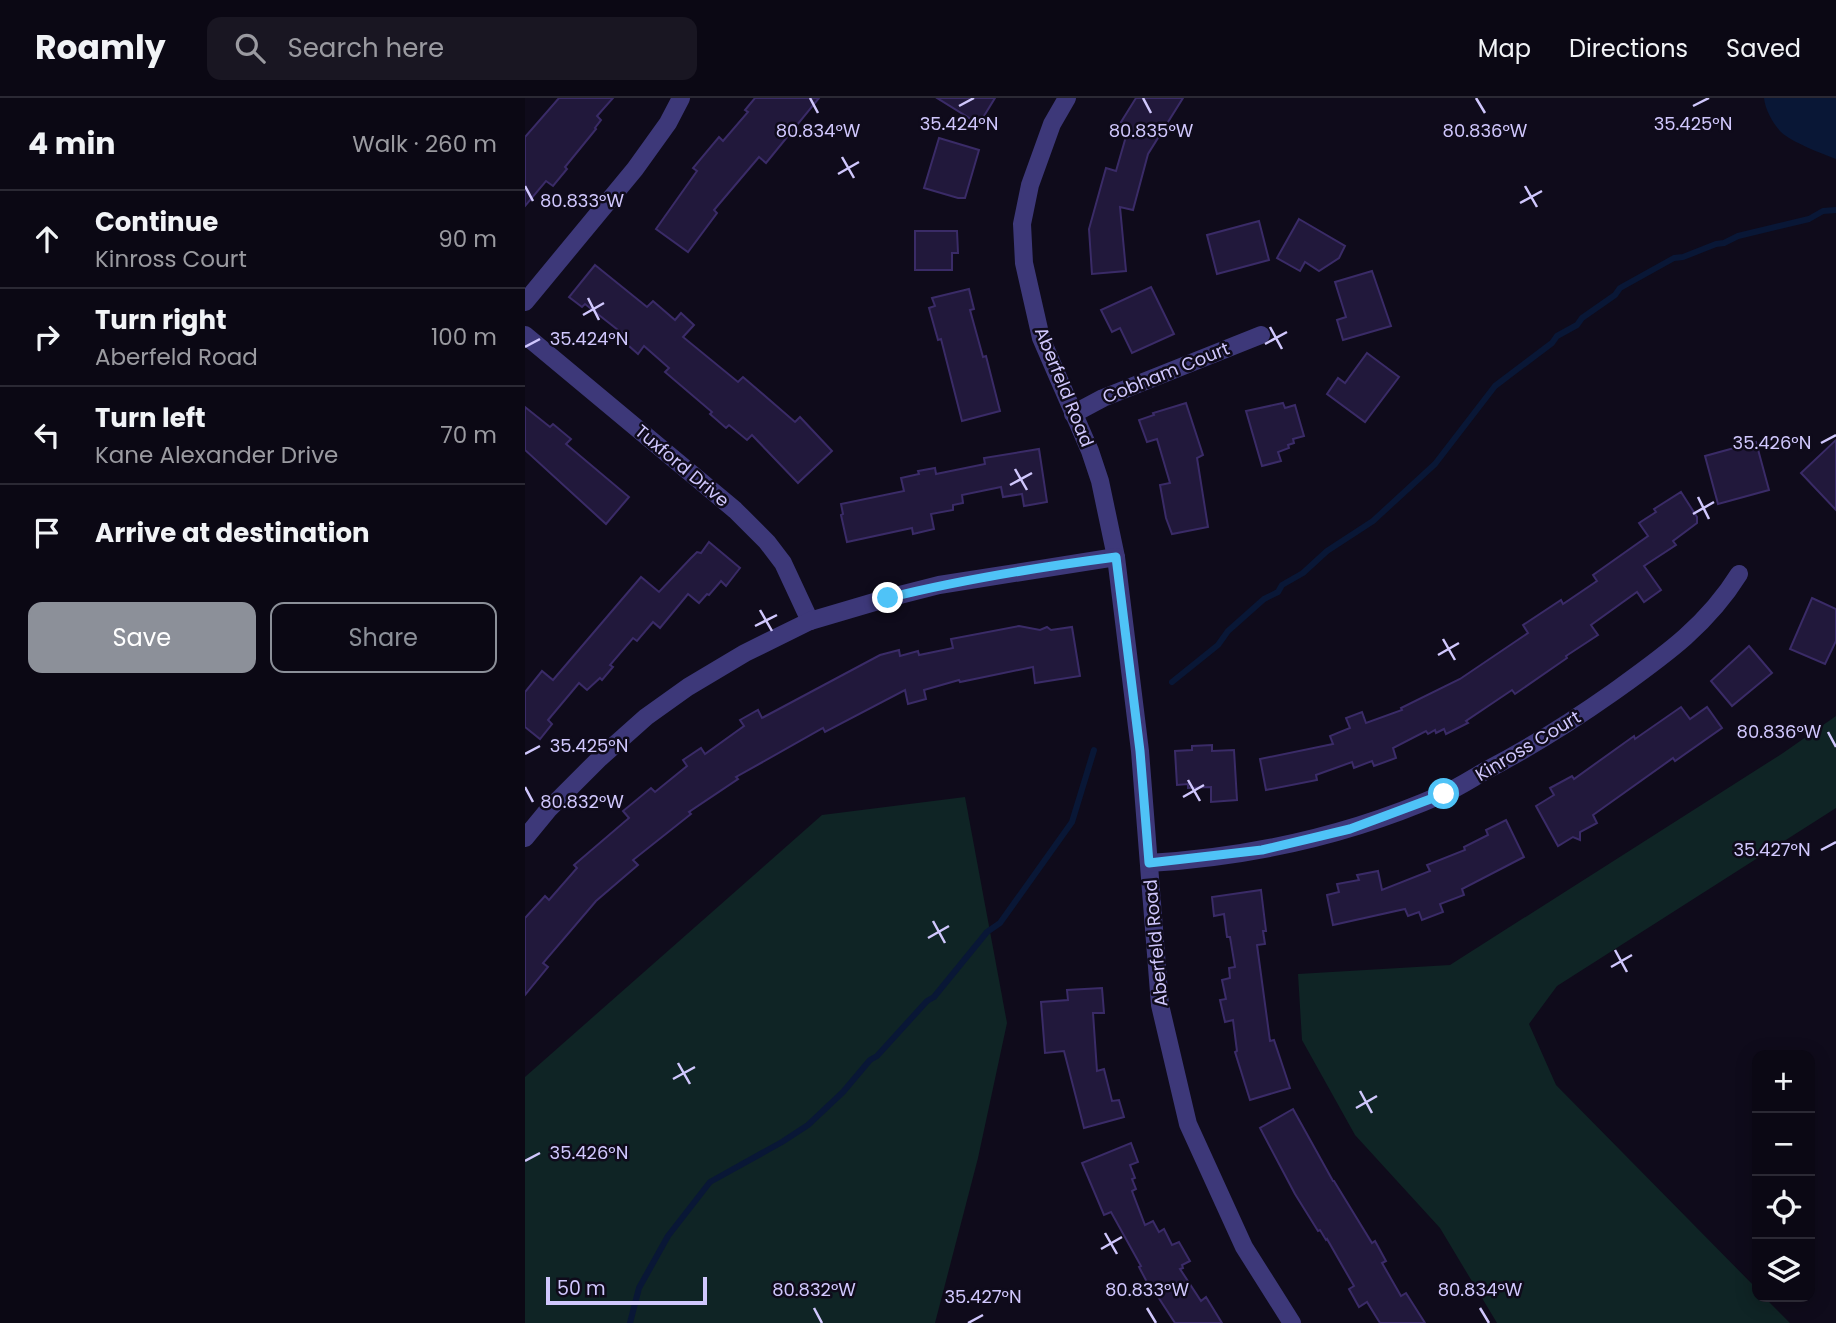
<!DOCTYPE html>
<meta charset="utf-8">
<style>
:root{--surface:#0b0814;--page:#191622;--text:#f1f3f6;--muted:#9a9aa0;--line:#2b2934;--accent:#8c9099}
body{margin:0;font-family:Poppins,sans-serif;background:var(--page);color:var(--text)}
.controls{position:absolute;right:21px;bottom:21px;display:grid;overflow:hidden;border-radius:14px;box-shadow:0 4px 18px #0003}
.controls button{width:63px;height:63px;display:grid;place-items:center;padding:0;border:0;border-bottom:2px solid var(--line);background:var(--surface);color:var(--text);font:35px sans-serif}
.scale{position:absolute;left:21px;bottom:18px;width:161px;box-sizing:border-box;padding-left:7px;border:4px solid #d0c7fd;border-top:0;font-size:19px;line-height:24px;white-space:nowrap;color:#d0c7fd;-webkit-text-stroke:5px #0f0b1b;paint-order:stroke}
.stop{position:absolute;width:21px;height:21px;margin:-16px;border:5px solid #4fc3f7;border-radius:50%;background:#fff}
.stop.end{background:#4fc3f7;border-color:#fff;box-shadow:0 2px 7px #0008}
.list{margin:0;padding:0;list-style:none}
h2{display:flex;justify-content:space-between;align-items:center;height:91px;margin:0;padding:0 28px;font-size:30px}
h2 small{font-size:23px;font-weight:400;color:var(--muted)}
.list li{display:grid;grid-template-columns:46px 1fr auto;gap:21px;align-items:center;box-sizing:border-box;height:98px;padding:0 28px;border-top:2px solid var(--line)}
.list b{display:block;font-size:26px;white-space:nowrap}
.list p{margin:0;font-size:23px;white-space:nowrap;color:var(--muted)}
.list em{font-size:23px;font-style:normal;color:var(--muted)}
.actions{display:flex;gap:14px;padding:21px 28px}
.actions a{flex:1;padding:16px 0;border:2px solid var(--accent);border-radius:14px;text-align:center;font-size:24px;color:var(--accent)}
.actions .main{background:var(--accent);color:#fff}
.icon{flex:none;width:38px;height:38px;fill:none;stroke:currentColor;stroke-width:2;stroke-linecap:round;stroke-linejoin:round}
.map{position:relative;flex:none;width:1311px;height:1225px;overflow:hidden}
header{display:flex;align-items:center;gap:42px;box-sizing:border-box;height:98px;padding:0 35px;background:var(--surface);border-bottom:2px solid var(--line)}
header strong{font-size:33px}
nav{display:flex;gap:38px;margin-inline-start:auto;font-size:24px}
.search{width:490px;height:63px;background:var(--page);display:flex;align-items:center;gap:18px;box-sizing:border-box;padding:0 24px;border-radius:14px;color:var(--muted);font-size:26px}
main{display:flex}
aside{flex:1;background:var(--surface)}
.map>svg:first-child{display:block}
.green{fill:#0f2425}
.water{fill:#091736}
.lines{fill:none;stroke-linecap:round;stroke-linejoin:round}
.stream{stroke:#091736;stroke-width:6}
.building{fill:#21183b;stroke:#3a2b67;stroke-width:2}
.minor{stroke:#3d3879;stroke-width:18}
.route{stroke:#4fc3f7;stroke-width:9}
.ticks{fill:none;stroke:#d0c7fd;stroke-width:2.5}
.labels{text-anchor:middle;stroke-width:5;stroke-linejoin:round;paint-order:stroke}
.street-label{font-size:18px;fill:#d0c7fd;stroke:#0f0b1b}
.ticks-label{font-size:18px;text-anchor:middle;fill:#d0c7fd;stroke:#0f0b1b;stroke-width:5;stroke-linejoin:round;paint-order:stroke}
</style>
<header>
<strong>Roamly</strong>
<div class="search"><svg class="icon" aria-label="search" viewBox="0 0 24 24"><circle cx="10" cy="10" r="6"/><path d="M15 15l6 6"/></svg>Search here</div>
<nav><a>Map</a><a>Directions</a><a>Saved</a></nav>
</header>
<main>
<aside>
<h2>4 min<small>Walk · 260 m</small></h2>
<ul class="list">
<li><svg class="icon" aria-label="ahead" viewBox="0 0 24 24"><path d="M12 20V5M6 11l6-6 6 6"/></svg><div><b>Continue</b><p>Kinross Court</p></div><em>90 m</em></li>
<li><svg class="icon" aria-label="right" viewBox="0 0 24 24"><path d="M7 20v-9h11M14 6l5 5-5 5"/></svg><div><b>Turn right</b><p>Aberfeld Road</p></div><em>100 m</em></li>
<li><svg class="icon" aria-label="left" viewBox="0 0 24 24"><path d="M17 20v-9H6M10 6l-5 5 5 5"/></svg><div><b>Turn left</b><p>Kane Alexander Drive</p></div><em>70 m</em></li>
<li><svg class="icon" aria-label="arrive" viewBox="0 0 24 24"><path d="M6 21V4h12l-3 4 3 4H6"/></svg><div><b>Arrive at destination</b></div></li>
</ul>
<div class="actions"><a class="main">Save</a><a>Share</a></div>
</aside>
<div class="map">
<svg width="1311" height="1225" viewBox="0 0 1311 1225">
<rect width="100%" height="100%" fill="#0f0b1b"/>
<g class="green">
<polygon points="1311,618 1311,710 1032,888 1004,926 1031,987 1232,1191 1232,1199 1239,1199 1265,1225 972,1225 915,1130 830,1037 777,942 773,876 925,867 1258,655"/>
<polygon points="440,699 482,925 453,1060 410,1225 0,1225 0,979 297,717"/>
</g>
<path class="water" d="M1239,0H1311V61C1298,56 1266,44 1256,34C1248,26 1240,11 1239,0Z"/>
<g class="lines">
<g class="stream">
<polyline points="647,584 693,547 703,533 739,501 753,494 757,487 778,475 802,453 848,423 910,366 970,288 1027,245 1032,238 1052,227 1057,220 1090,197 1095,190 1149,160 1158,159 1191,146 1199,145 1213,138 1284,121 1298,113 1311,112"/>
<polyline points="105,1225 114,1190 143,1138 185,1084 257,1044 283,1027 318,994 345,962 352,958 402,903 409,899 462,834 475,825 547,724 569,652"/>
</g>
</g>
<g class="building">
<polygon points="34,0 88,0 72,18 76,22 70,30 71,31 40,69 42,71 28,88 21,83 0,108 0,39"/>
<polygon points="230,0 294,0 241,65 234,59 189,112 192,115 163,154 131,131 172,73 168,70 194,39 198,43 223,14 220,12"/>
<polygon points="412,0 470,0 454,26"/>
<polygon points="611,0 658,0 623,56 608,112 595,109 601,173 567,176 564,131 581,70 591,73 604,28 596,24"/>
<polygon points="414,40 454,52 440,100 433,100 399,90"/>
<polygon points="774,121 820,148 814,160 794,173 780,164 775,173 752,160"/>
<polygon points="734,123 744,162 692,176 682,137"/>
<polygon points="390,133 432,133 433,155 427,155 427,172 390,172"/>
<polygon points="70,167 122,209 128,203 150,222 156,215 169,227 158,239 213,284 218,279 270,324 275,319 307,353 273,385 227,337 222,342 204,327 201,330 185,316 187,314 140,274 144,270 119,248 113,256 95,240 98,236 60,206 57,209 44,199"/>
<polygon points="847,173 866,228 818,242 812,222 821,219 810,184"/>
<polygon points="626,189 649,236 607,255 595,230 587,234 576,212"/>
<polygon points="444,191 449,211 445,212 458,259 461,258 475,313 437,323 416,241 413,242 404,210 410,208 407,200"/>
<polygon points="842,255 874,279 840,324 802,296 813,280 820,285"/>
<polygon points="661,305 678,357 672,360 683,429 647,436 641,420 635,387 645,385 632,341 622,344 614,322 629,317 628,315"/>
<polygon points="758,305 760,310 770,307 779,338 768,341 769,345 763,347 764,350 753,354 756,363 737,368 721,313"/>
<polygon points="0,309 25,329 28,326 46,341 41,346 104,399 81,426 0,352"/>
<polygon points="1311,342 1311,412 1276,375"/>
<polygon points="1231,344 1244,392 1193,406 1180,358"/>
<polygon points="514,351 522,404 499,408 497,396 478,399 476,389 437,397 438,405 428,407 428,412 406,416 409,431 388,436 387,430 322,444 316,417 318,416 316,406 379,393 376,380 394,376 393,373 410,370 411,376 460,366 459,360"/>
<polygon points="1156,394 1172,419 1172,425 1148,443 1151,447 1119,468 1136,492 1119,504 1112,494 1066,527 1073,537 1041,558 1042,560 990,596 987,592 941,623 943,625 921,636 919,631 911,635 910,632 903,636 901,633 868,650 871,660 849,668 847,663 829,670 827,664 791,677 792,682 741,692 735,661 808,646 805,638 825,630 821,620 837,614 841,625 877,612 876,610 935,581 1003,535 998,527 1036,502 1038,506 1072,483 1068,477 1123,438 1114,425 1131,414 1129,411"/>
<polygon points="184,444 215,470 201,488 196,483 184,497 182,496 174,505 163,496 135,530 128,524 112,543 108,540 85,567 88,569 77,582 75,580 62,592 54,585 23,622 27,626 15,641 0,629 0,594 17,573 28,582 116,479 134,494 165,461 172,454 176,455"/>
<polygon points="1287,500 1311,511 1311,543 1300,566 1265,551"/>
<polygon points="494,528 515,532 522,529 526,532 547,529 555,578 510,585 508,569 435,584 434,582 399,592 401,601 383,606 380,592 300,634 298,630 211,679 213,681 164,714 166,716 108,762 113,767 71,803 18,865 23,869 0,897 0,820 20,798 24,802 52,770 49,767 104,720 98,713 126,690 130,694 162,668 158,662 176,650 180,656 219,628 215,622 233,612 237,620 355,557 374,552 375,558 393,553 394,557 428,550 426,541"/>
<polygon points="1224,548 1247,575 1207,608 1186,583"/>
<polygon points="1156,609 1165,621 1182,609 1197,630 1150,663 1148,660 1068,717 1072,725 1055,734 1055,742 1048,739 1033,748 1011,708 1029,697 1025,690 1047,678 1049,681 1109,638 1110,641"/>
<polygon points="687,647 687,653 709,652 712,702 686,704 686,689 663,690 663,686 652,687 650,653 667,652 667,648"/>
<polygon points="981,722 999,759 937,791 939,797 915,806 918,814 897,822 894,814 883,818 880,811 808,827 802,797 814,794 812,786 834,782 832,777 853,773 857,792 905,773 902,767 940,752 939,749 963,737 961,732"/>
<polygon points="736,792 741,833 738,833 740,846 732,847 745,943 749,942 765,990 725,1002 710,954 712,953 708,922 700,924 695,902 701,901 697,882 705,880 704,870 710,869 705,839 702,839 699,816 689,818 687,799"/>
<polygon points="577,890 579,915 568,915 572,973 579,971 587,1003 594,1002 599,1019 559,1030 539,953 520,955 516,904 543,902 542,892"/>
<polygon points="768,1011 808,1083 809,1083 847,1145 850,1143 861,1163 857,1165 876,1198 881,1195 900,1225 855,1225 842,1204 834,1209 824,1191 829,1188 802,1141 801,1142 795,1132 793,1133 770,1096 735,1030"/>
<polygon points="606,1045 613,1064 605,1067 610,1080 607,1081 611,1091 607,1093 620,1127 628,1123 634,1134 639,1131 647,1147 654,1144 665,1163 657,1167 658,1170 655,1171 676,1203 681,1199 697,1225 650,1225 626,1188 624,1188 614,1169 616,1168 586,1114 579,1117 557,1065"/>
</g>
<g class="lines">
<g class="minor">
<polyline points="542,0 527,26 505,87 497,126 499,165 516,240 565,353 575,383 591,459 615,653 635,907 663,1026 719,1149 767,1225"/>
<polyline points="0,204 110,71 143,25 156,0"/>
<polyline points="0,237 210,412 242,444 258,465 285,523"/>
<polyline points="548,316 578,300 736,237"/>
<polyline points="0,740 23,712 75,660 121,619 163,589 220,555 285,523 363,500 414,487 591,459"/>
<path d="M624,765C725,759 825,737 918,696C933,690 946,681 960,673C1004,650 1046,624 1087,595C1137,559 1181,529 1214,476"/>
</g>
</g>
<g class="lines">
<path class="route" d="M363,500C438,481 515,469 591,459L615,653L624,765L737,752L825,731L919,696"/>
</g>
<path class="ticks" d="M285,0L293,15M618,0L626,15M951,0L960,15M434,8L449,0M1168,8L1184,0M317,59L329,80M313,76L334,64M0,88L8,103M1000,88L1012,109M995,105L1017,93M63,200L74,222M58,217L79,205M745,229L757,251M740,246L762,234M0,249L15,241M1296,345L1311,337M490,371L502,392M485,387L507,375M1173,399L1184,421M1168,416L1189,404M235,512L247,533M230,528L252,517M918,541L930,562M913,557L934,545M1303,634L1311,649M0,656L15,648M663,682L675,703M0,689L8,704M658,699L679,687M1296,752L1311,744M408,823L420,845M403,840L424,828M1090,852L1102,874M1086,869L1107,857M153,965L165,986M148,981L170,969M835,993L847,1015M831,1010L852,998M0,1063L15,1055M580,1135L592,1156M576,1151L597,1139M289,1210L297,1225M622,1210L631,1225M955,1210L964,1225M443,1225L458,1217"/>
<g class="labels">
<g class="street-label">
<text transform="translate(641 275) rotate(-22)" y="6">Cobham Court</text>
<text transform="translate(539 289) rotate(68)" y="6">Aberfeld Road</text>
<text transform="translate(157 368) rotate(40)" y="6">Tuxford Drive</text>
<text transform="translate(1003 648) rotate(-31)" y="6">Kinross Court</text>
<text transform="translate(631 845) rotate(-95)" y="6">Aberfeld Road</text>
</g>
</g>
<g class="ticks-label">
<text x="434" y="32">35.424°N</text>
<text x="1168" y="32">35.425°N</text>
<text x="293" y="39">80.834°W</text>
<text x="626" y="39">80.835°W</text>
<text x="960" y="39">80.836°W</text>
<text x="57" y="109">80.833°W</text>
<text x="64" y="247">35.424°N</text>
<text x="1247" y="351">35.426°N</text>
<text x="1254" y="640">80.836°W</text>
<text x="64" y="654">35.425°N</text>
<text x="57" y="710">80.832°W</text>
<text x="1247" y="758">35.427°N</text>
<text x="64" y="1061">35.426°N</text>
<text x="289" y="1198">80.832°W</text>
<text x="622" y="1198">80.833°W</text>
<text x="955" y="1198">80.834°W</text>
<text x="458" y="1205">35.427°N</text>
</g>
</svg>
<div class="controls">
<button>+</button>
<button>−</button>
<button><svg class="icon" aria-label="locate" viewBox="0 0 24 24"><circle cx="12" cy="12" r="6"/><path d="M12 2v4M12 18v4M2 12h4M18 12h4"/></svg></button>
<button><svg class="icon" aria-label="layers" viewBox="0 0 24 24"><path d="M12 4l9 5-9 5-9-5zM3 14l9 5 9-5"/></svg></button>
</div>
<div class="scale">50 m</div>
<div class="stop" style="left:919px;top:696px"></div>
<div class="stop end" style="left:363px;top:500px"></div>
</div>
</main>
